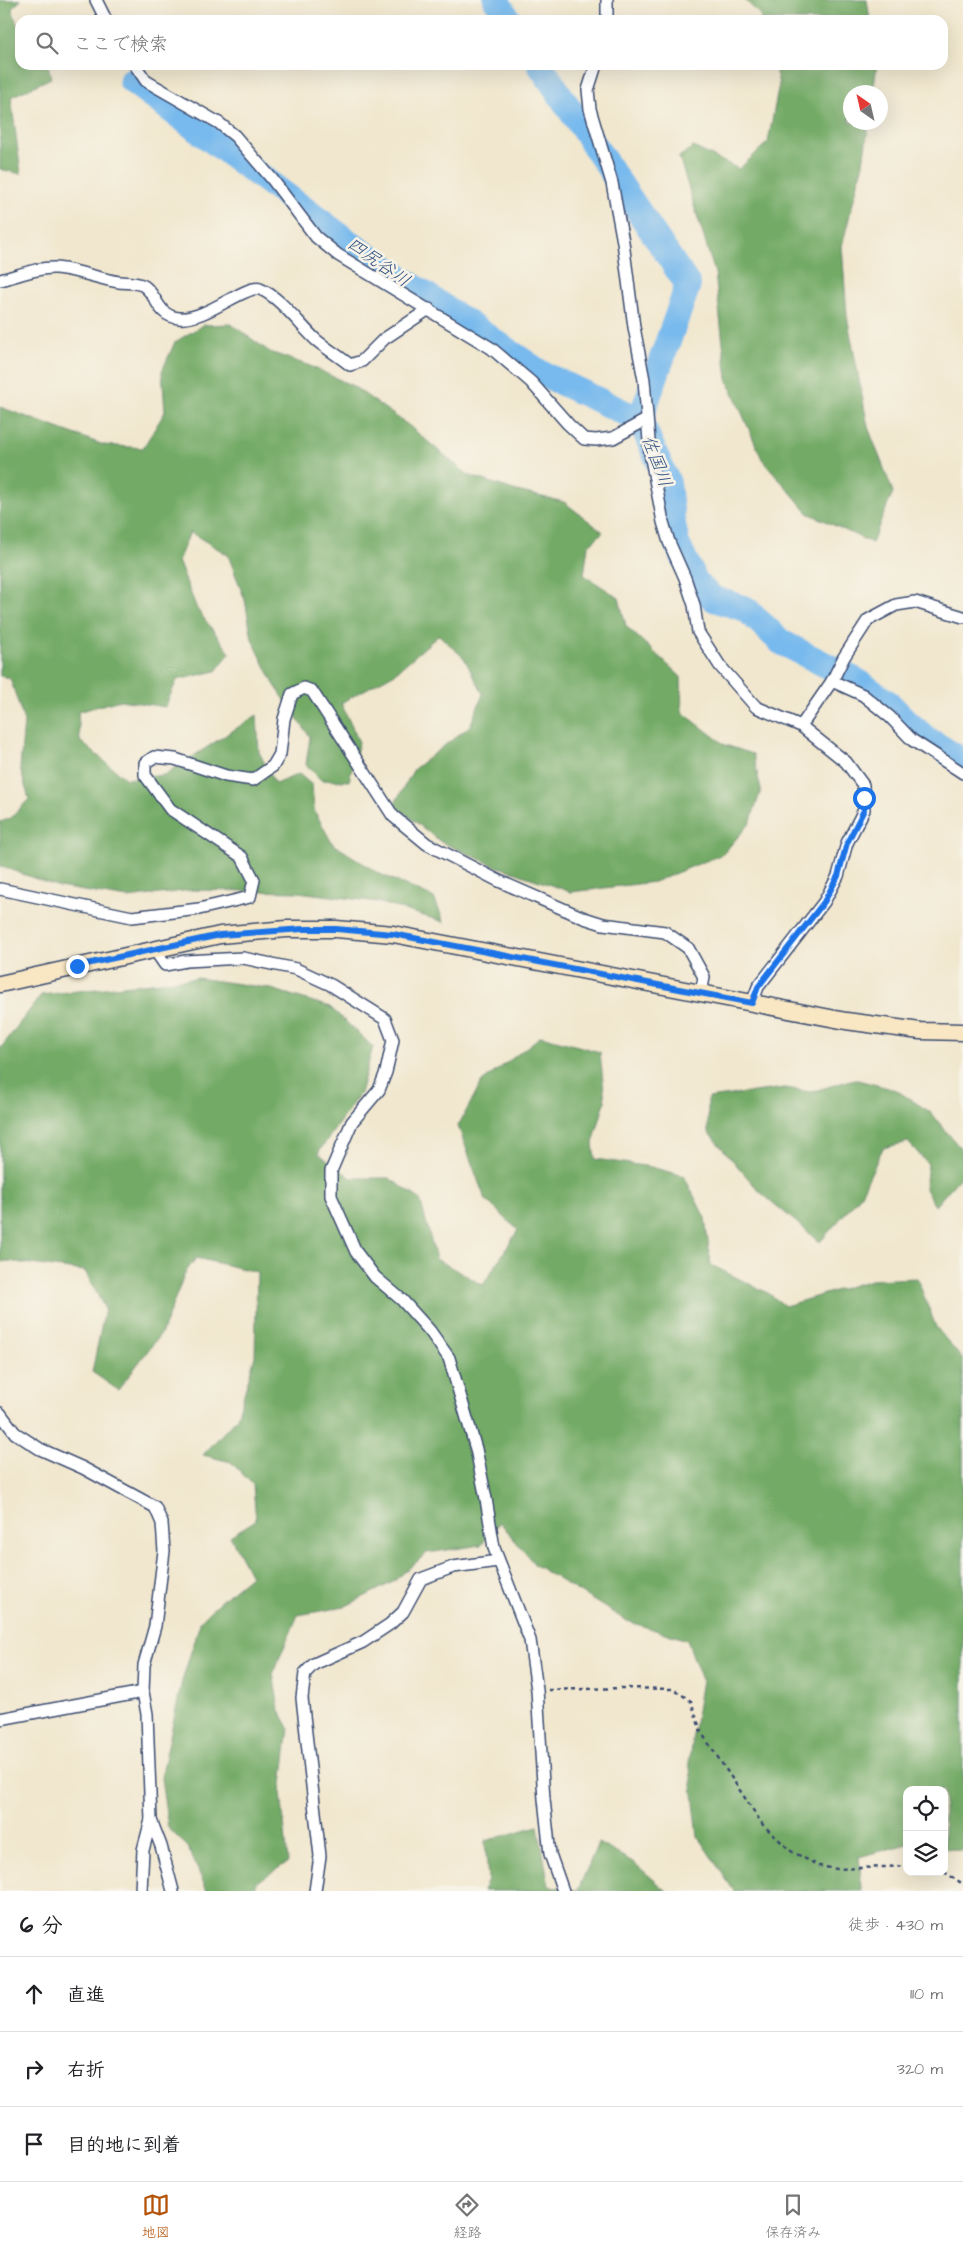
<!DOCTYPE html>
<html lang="ja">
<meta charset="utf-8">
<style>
:root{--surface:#fff;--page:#f6f6f6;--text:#202124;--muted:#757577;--line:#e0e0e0;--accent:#b45309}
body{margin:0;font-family:"Architects Daughter","Klee One",sans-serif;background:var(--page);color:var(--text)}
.controls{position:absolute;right:15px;bottom:15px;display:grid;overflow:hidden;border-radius:10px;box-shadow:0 5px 20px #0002}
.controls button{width:45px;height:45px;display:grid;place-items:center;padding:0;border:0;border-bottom:1px solid var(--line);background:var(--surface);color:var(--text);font:25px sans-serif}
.compass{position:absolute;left:843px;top:85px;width:45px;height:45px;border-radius:50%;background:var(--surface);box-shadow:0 5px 20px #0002;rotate:326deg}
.stop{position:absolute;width:15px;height:15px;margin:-11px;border:4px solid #1a73e8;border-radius:50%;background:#fff}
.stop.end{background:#1a73e8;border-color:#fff;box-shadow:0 1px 5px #0008}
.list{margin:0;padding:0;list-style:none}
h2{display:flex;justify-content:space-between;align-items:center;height:65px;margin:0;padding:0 20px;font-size:21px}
h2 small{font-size:16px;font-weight:400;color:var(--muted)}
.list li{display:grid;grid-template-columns:32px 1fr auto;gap:15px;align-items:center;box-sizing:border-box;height:75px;padding:0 20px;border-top:1px solid var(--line)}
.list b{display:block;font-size:19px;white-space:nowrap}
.list em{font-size:16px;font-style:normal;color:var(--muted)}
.icon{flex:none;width:28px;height:28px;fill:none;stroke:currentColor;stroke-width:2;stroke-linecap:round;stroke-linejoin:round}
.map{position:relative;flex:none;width:963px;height:1891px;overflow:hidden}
.search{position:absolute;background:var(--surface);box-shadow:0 5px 20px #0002;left:15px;right:15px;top:15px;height:55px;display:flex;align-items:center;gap:12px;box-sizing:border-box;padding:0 18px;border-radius:15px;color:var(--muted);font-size:19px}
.sheet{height:290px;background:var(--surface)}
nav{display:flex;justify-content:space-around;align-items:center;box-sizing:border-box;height:70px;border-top:1px solid var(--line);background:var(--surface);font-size:14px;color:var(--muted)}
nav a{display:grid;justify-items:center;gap:2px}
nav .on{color:var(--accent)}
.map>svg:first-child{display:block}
.forest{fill:#73aa66;stroke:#476c62}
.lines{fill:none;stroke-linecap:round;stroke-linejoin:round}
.river{stroke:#78baed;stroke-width:26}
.street-casing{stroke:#3b4b6f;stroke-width:14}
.secondary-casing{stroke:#3b4b6f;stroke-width:19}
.path{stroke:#3b4b6f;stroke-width:2.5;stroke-dasharray:4 4;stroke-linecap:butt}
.street{stroke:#fff;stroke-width:11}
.secondary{stroke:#f9e7c3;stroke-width:16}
.route{stroke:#1a73e8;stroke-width:6}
.labels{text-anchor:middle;stroke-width:5;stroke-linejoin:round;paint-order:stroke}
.water-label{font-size:18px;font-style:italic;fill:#325282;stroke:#f7f3e8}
</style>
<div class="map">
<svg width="963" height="1891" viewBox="0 0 963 1891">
<rect width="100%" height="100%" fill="#f7f3e8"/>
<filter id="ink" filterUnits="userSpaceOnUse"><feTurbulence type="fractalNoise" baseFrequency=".02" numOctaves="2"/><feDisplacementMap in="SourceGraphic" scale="10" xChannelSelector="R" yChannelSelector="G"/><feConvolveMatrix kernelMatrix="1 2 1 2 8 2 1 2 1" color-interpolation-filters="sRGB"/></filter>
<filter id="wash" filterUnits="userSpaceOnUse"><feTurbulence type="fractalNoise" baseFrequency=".0096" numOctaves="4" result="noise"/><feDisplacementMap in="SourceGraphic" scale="20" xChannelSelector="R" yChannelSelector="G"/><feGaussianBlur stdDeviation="1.12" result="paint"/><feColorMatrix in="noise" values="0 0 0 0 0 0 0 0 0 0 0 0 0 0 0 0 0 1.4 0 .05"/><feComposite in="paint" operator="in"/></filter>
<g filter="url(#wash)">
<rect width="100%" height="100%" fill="#f1e7ce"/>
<g class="forest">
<polygon points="0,0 21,0 12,8 17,25 20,27 20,65 48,65 51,78 11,97 21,174 0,169"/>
<polygon points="745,0 867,0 870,20 761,20 760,15"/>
<polygon points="774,65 877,65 873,92 850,92 850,122 869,123 863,163 842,246 847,316 868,427 893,492 872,543 808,513 762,459 727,379 715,273 679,157 693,147 739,169 768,142 779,84"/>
<polygon points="231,324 270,352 310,366 353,386 408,425 468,475 517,491 564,502 603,532 588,546 584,575 619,598 626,626 681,677 682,712 725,745 753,754 761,790 750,823 723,854 654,882 571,892 493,865 441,842 394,805 414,769 470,726 483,694 464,658 439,635 395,673 341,703 359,742 349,781 321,780 306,765 310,737 274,684 252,639 245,600 228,555 190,532 178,561 197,609 230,653 216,671 177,680 165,707 120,700 78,712 80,741 126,779 164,775 257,715 259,752 275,784 299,774 312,785 314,810 332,843 378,873 434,898 444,922 378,902 298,892 191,890 128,898 59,887 0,866 0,822 11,818 29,799 20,768 24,721 10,678 0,676 0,407 104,445 143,448 165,412 162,371 175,342 203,325"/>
<polygon points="197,978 268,988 330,1007 373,1047 360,1093 318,1153 351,1178 389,1178 420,1199 436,1259 483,1285 518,1230 485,1199 458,1126 482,1082 541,1036 600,1052 605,1102 593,1143 595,1159 651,1167 684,1176 705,1218 711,1265 768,1293 785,1306 871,1280 917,1278 936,1327 963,1360 963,1851 944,1848 944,1790 907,1790 907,1844 859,1857 862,1891 734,1891 698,1837 689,1759 702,1680 687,1640 627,1621 535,1565 500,1522 481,1545 427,1553 393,1582 344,1607 298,1615 273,1673 279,1709 289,1728 281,1792 288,1862 255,1883 256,1891 207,1891 188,1847 168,1828 161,1778 182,1681 201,1620 218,1603 251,1576 230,1536 256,1520 253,1485 231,1462 203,1455 237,1418 255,1356 257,1272 196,1258 185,1273 162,1332 118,1390 92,1372 105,1309 85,1271 8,1261 0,1262 0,1049 41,995"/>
<polygon points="854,1079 896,1090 930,1112 962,1150 963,1174 935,1206 925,1189 928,1164 908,1142 883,1148 860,1196 820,1242 760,1192 708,1132 708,1098 785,1088 811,1092"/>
<polygon points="538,1826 549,1886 578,1890 598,1843 633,1862 667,1891 483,1891 488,1880 485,1841"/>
</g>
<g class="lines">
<g class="river">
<polyline points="496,0 509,20"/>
<polyline points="540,65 688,285 640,420 668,483 672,519 677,544 697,584 714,599 746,609 781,642 857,681 887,702 906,721 927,739 963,761"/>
<polyline points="132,81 355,247 541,373 640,420"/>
</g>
</g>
</g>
<g filter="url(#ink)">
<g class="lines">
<g class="street-casing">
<g id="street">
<polyline points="96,0 106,20"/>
<polyline points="607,20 607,0"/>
<polyline points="135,65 146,81 219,123 235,136 272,179 316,237 338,255 491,348 531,382 568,424 584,439 596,440 613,438 646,420"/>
<polyline points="596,65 588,90 590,109 612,183 623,242 634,327 644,380 650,453 663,522 669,542 685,578 694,605 698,632 720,666 756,707 801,726 846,762 863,785 864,810 847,843 838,876 824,902 758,987 752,1003"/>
<path d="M0,280C17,276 38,267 55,268C75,269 98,279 119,282C126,283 138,282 144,286C158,296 157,316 179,318C205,321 246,284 260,289C280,297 300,325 316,340C327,349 339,356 350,365L362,361L384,339L429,309"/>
<polyline points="832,681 863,695 890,717 912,740 963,773"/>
<polyline points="801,726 832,681 844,657 868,620 896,605 915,602 963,617"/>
<polyline points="0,889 132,917 199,909 250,897 254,880 242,857 170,809 145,775 145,763 154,757 175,759 226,776 253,780 273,766 280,754 284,719 292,694 304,688 312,691 393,816 427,844 499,881 584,918 603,924 665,932 688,948 704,977 701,994"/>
<polyline points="154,949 165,965 186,961 243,958 296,969 331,985 385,1019 393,1040 386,1072 379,1090 352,1122 331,1171 331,1196 356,1252 375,1277 402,1300 430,1331 449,1358 476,1449 486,1499 494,1548 530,1640 537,1690 544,1799 550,1854 563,1891"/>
<polyline points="0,1413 15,1433 40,1449 83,1468 155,1507 162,1523 164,1551 155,1626 144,1665 143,1692 147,1714 151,1820 143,1850 141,1891"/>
<polyline points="0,1719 143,1692"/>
<polyline points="151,1820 161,1846 173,1891"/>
<polyline points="315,1891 320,1856 302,1698 305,1673 314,1664 363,1642 390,1624 403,1612 421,1579 453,1567 498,1561"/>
</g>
</g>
<g class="secondary-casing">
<polyline id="secondary" points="0,984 220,935 286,929 336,929 393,934 846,1021 920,1031 963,1032"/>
</g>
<g class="path">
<polyline points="548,1690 623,1688 673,1689 691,1701 701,1732 763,1825 791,1851 819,1866 837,1869 907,1866"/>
<polyline points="944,1872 963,1884"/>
</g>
<use href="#street" class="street"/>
<use href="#secondary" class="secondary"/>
</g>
</g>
<g class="lines" filter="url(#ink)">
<polyline class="route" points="77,966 220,935 303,929 336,929 393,934 752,1003 758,987 824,902 838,876 847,843 864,810 864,798"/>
</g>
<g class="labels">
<g class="water-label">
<text transform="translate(379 262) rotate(35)" y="6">四尻谷川</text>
<text transform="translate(657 461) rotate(69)" y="6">佐国川</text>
</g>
</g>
</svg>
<div class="controls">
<button><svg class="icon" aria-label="locate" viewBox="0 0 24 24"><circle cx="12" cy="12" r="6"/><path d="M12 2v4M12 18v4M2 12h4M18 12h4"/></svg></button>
<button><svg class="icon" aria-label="layers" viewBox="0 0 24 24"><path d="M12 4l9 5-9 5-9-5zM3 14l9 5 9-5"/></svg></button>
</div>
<svg class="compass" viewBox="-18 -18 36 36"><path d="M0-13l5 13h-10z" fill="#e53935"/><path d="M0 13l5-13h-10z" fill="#757577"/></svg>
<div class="stop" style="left:864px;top:798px"></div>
<div class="stop end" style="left:77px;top:966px"></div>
<div class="search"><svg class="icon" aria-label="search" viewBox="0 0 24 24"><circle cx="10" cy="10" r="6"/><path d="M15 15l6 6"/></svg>ここで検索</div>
</div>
<section class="sheet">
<h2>6 分<small>徒歩 · 430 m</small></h2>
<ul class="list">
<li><svg class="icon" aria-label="ahead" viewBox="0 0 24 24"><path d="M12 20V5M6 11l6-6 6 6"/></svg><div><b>直進</b></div><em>110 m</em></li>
<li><svg class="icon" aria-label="right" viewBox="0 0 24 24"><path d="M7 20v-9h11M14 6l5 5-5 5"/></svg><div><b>右折</b></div><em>320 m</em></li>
<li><svg class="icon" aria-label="arrive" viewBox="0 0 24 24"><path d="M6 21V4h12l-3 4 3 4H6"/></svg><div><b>目的地に到着</b></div></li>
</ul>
</section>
<nav>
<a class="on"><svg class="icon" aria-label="map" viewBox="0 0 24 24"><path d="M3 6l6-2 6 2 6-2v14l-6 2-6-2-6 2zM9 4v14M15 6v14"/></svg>地図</a>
<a><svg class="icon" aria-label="directions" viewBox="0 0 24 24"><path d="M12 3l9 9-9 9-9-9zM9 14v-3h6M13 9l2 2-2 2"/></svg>経路</a>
<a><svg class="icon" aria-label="saved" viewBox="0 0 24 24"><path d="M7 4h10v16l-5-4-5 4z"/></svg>保存済み</a>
</nav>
